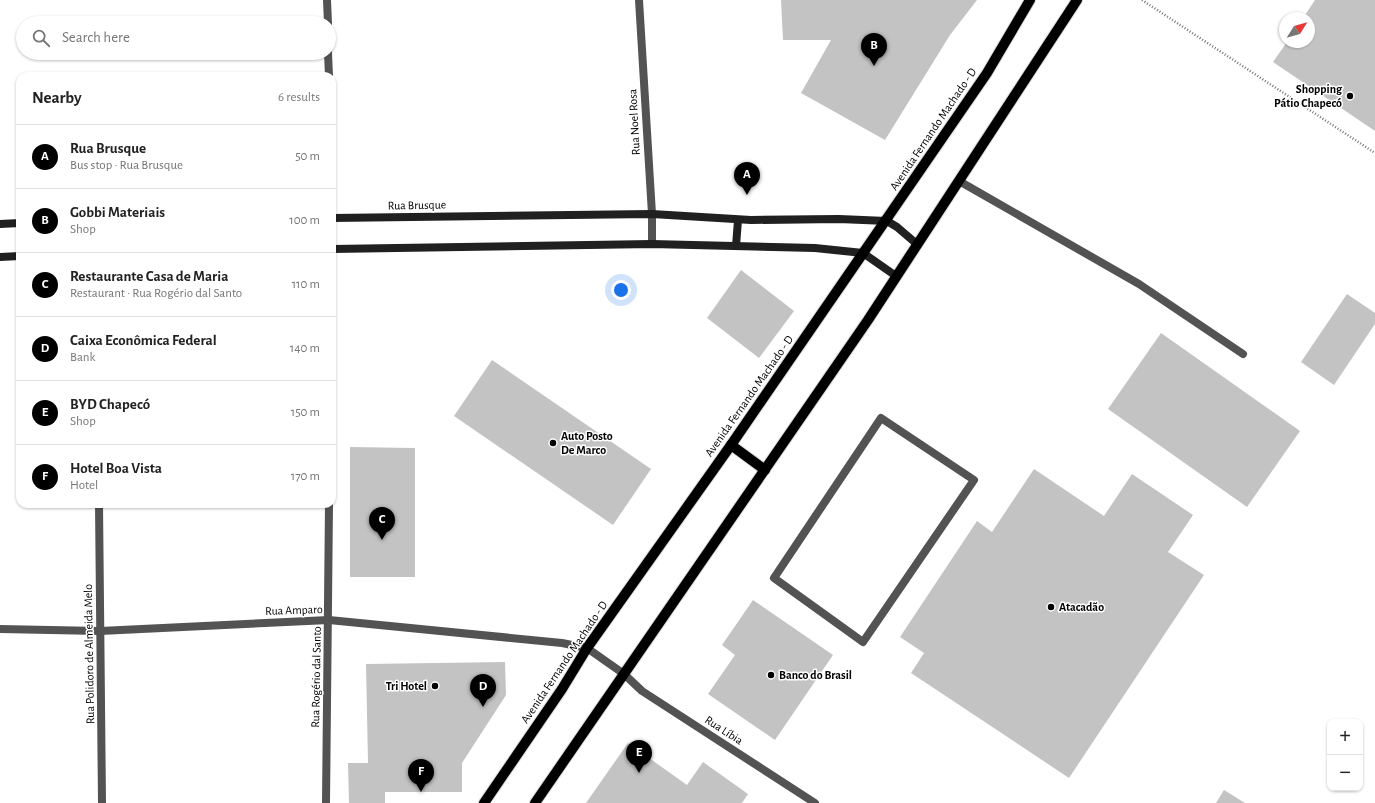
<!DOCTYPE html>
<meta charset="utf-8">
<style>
:root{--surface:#fff;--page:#f6f6f6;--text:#222;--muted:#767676;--line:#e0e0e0;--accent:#000}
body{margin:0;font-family:"Alegreya Sans",sans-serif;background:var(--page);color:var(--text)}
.controls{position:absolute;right:12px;bottom:12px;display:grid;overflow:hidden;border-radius:8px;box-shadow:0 1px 3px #0004}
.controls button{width:36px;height:36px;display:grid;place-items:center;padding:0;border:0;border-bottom:1px solid var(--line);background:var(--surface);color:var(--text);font:20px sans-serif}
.compass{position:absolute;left:1279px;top:12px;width:36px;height:36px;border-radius:50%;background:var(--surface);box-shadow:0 1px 3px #0004;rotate:53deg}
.you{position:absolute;left:621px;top:290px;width:14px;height:14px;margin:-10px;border:3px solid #fff;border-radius:50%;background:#1a73e8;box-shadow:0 0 0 6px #1a73e833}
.badge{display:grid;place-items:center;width:26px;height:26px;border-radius:50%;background:var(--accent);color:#fff;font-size:13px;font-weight:700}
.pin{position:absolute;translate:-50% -33px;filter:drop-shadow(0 1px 2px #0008)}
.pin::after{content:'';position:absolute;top:21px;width:14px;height:12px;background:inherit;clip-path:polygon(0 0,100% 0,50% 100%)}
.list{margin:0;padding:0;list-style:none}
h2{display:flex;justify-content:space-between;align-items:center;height:52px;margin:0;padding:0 16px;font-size:17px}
h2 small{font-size:13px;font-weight:400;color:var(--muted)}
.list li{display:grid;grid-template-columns:26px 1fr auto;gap:12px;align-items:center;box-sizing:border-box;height:64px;padding:0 16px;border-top:1px solid var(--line)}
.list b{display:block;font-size:15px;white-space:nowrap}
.list p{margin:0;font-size:13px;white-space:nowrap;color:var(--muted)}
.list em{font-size:13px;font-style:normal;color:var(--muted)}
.icon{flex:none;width:22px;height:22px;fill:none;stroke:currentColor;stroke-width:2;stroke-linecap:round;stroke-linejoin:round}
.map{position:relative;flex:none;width:1375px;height:803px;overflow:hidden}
.search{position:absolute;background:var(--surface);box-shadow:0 1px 3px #0004;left:16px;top:16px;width:320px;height:44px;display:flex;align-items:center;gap:10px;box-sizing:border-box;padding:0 14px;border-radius:22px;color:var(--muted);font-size:15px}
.panel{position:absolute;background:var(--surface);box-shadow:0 1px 3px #0004;left:16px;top:72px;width:320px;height:436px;border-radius:12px}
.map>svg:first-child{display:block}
.building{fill:#c3c3c3}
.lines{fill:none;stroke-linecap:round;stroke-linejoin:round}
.primary-casing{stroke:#dbdbdb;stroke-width:12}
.path{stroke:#757575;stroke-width:2.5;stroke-dasharray:1 2;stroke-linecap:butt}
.lane{stroke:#535353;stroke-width:8}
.street{stroke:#535353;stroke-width:8}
.secondary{stroke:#202020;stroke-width:8}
.primary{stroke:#000;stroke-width:10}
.poi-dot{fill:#000;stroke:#fff;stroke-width:1.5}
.labels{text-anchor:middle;stroke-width:3;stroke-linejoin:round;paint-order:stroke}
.poi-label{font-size:12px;font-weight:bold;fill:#000;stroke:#fff;text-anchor:start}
.street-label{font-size:12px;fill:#000;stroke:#fff}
</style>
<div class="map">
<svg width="1375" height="803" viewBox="0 0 1375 803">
<rect width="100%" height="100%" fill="#fff"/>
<g class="building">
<polygon points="781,0 977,0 950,35 885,140 801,93 831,40 783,40"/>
<polygon points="1315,0 1375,0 1375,131 1273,62 1287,42 1309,42 1309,18 1303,18"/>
<polygon points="741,270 794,311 759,358 707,318"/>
<polygon points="1347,294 1375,313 1375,324 1334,385 1301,362"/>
<polygon points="1161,333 1300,431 1247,507 1108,409"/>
<polygon points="492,360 651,469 613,525 454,416"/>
<polygon points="350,447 415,448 415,577 350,577"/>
<polygon points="1034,469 1104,516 1132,474 1193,515 1168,552 1204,575 1069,778 911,673 924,653 900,637 977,521 992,532"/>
<polygon points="753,600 833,655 775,740 708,694 735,655 722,645"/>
<polygon points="505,662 506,695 462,763 462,792 385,792 385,803 349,803 348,763 368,763 366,664"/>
<polygon points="628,743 687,785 703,762 748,794 742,803 586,803"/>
<polygon points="1224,790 1245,803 1216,803"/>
</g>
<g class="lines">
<g class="primary-casing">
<g id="primary">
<polyline points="731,445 765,470"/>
<polyline points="484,803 562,689 587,648 731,445 987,73 1030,0"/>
<polyline points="535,803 868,320 1077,0"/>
</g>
</g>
<polyline class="path" points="1142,0 1375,153"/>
<g class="lane">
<polyline points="959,181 1139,284 1243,354"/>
<polygon points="881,418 974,480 863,642 774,578"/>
</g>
<g class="street">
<polyline points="327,0 328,23"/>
<polyline points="639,0 652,214 652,244"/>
<polyline points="328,53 329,76"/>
<polyline points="99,504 102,803"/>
<polyline points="0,629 100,631 329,620 562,643 587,648 624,674 642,691 815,803"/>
<polyline points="326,803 329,504"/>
</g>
<g class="secondary">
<polyline points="332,218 652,214 751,220 839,219 887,221 897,227 918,245"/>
<polyline points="0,224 20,223"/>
<polyline points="736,246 738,220"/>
<polyline points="332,249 652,244 815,248 863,253 896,276"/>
<polyline points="0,257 20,256"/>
</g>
<use href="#primary" class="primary"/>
</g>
<g class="poi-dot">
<circle cx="1350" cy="96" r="4"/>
<circle cx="553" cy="443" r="4"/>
<circle cx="1051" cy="607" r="4"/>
<circle cx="771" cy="675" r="4"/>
<circle cx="435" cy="686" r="4"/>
</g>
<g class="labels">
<g class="poi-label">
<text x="1342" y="93" text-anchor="end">Shopping<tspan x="1342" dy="14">Pátio Chapecó</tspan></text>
<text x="561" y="440">Auto Posto<tspan x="561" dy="14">De Marco</tspan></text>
<text x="1059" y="611">Atacadão</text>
<text x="779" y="679">Banco do Brasil</text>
<text x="427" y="690" text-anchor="end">Tri Hotel</text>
</g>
<g class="street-label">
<text transform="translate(634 122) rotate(-93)" y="4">Rua Noel Rosa</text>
<text transform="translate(933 129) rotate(-56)" y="4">Avenida Fernando Machado - D</text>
<text transform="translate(417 205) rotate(-1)" y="4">Rua Brusque</text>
<text transform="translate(749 396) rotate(-55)" y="4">Avenida Fernando Machado - D</text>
<text transform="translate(294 610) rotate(-2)" y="4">Rua Amparo</text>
<text transform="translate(89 654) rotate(-91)" y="4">Rua Polidoro de Almeida Melo</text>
<text transform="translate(564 662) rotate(-56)" y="4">Avenida Fernando Machado - D</text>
<text transform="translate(316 677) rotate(-89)" y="4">Rua Rogério dal Santo</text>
<text transform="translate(724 730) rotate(33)" y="4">Rua Líbia</text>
</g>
</g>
</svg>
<div class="controls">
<button>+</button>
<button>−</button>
</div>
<svg class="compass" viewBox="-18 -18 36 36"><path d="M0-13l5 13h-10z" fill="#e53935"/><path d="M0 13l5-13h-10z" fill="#767676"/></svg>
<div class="you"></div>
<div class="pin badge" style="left:747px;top:195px">A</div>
<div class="pin badge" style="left:874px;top:66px">B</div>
<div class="pin badge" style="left:382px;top:540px">C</div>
<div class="pin badge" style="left:483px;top:707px">D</div>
<div class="pin badge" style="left:639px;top:773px">E</div>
<div class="pin badge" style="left:421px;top:792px">F</div>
<div class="search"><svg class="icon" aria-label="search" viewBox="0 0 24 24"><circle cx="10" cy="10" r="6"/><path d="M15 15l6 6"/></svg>Search here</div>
<section class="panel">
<h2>Nearby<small>6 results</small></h2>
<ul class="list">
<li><span class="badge">A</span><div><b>Rua Brusque</b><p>Bus stop · Rua Brusque</p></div><em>50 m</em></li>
<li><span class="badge">B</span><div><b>Gobbi Materiais</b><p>Shop</p></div><em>100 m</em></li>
<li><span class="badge">C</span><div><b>Restaurante Casa de Maria</b><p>Restaurant · Rua Rogério dal Santo</p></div><em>110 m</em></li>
<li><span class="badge">D</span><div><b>Caixa Econômica Federal</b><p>Bank</p></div><em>140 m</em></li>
<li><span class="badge">E</span><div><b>BYD Chapecó</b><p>Shop</p></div><em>150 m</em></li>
<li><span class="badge">F</span><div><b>Hotel Boa Vista</b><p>Hotel</p></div><em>170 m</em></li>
</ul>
</section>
</div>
